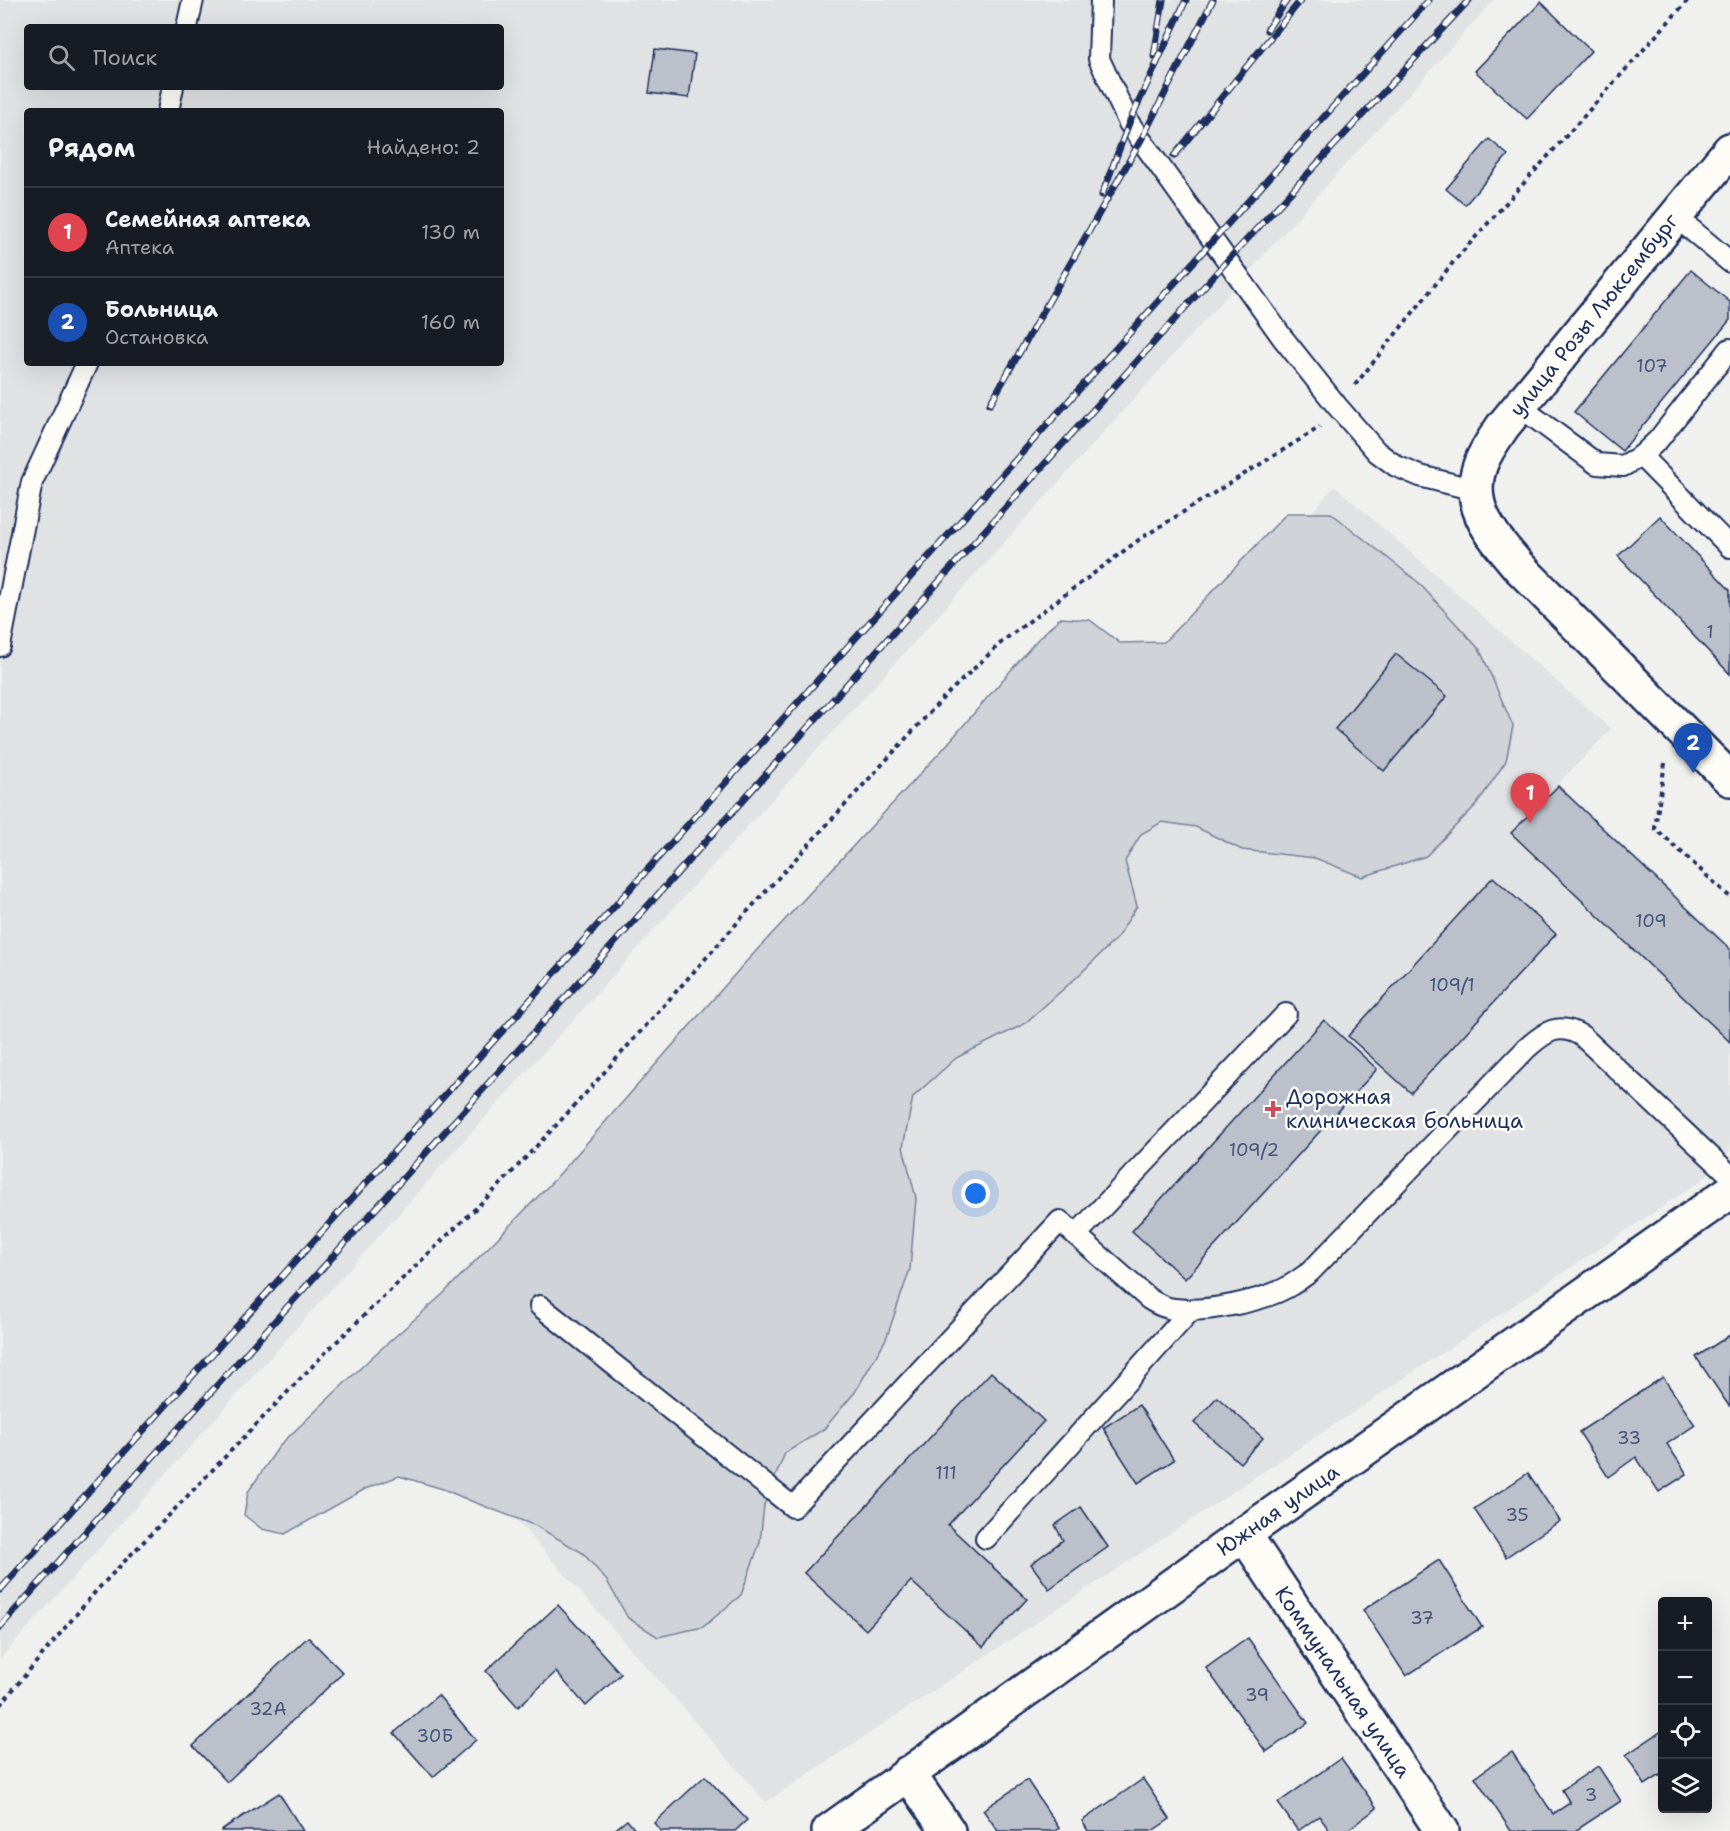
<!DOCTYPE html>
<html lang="ru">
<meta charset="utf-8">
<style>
:root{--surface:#171b24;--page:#20242c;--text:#f1f3f6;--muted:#9ea1a6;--line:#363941;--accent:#d1495b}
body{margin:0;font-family:"Shantell Sans",sans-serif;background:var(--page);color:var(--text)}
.controls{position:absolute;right:18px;bottom:18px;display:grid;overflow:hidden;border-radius:6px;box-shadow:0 6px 24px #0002}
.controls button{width:54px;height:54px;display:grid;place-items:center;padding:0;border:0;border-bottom:2px solid var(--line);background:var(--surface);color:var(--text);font:30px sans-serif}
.you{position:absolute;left:976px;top:1194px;width:21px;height:21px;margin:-15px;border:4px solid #fff;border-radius:50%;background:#1a73e8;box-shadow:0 0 0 9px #1a73e833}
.badge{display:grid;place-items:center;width:39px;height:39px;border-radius:50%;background:var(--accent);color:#fff;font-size:20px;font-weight:700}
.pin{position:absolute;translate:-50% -50px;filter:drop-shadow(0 2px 3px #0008)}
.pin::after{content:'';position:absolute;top:32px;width:21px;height:18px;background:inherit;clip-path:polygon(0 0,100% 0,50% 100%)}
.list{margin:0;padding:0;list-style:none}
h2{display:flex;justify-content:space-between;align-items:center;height:78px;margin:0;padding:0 24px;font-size:26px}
h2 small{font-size:20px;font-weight:400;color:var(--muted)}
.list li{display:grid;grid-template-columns:39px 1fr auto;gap:18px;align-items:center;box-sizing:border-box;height:90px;padding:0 24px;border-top:2px solid var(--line)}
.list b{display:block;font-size:22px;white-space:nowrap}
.list p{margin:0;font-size:20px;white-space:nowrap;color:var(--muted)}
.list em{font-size:20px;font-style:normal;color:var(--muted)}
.icon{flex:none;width:33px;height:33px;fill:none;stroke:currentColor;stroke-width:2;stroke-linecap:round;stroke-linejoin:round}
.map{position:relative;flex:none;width:1730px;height:1831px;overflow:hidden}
.search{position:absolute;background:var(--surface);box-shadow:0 6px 24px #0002;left:24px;top:24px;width:480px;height:66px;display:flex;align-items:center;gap:15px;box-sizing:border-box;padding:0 21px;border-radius:6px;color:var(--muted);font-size:22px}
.panel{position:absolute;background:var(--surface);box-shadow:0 6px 24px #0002;left:24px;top:108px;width:480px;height:258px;border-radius:6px}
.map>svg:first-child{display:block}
.built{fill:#e0e2e3;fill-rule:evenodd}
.green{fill:#d0d3d8;stroke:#76819b;stroke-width:1.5}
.building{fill:#bbc0ca;stroke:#1b2f5e;stroke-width:1.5}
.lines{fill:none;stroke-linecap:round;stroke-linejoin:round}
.service-casing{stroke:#1b2f5e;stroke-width:24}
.minor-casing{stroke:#1b2f5e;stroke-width:38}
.tertiary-casing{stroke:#1b2f5e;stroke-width:38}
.path{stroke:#1b2f5e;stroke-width:4;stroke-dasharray:4.5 4.5;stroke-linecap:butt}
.service{stroke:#fdfcf7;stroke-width:20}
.minor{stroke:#fdfcf7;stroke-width:33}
.tertiary{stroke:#fdfcf7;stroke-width:33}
.rail-casing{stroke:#1b2f5e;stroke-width:7}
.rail{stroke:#fdfcf7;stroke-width:4.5;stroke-dasharray:14;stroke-linecap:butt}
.poi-dot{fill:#d1495b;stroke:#fdfcf7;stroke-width:2}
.labels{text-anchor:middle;stroke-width:5;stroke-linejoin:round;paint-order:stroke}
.number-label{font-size:18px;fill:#435379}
.street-label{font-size:21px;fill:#1b2f5e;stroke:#fdfcf7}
.poi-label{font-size:21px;fill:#1b2f5e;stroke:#fdfcf7;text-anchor:start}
</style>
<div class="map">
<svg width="1730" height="1831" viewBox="0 0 1730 1831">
<rect width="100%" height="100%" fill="#f0f0ee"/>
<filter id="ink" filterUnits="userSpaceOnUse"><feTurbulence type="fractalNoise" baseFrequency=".0167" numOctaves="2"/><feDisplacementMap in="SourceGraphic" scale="12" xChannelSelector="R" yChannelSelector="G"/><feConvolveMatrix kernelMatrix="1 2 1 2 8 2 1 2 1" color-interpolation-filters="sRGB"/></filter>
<g filter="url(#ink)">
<g class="built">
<path d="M0,0H1494L508,1092L0,1659ZM27,27H501V87H27ZM27,111H501V363H27Z"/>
<polygon points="1335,486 1611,729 1558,784 1730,946 1730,1151 1701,1181 766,1802 477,1475 856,1026"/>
</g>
<polygon class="green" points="1287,513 1331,513 1418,582 1480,650 1513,726 1506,761 1477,804 1426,856 1362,877 1315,858 1242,850 1196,827 1162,822 1141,834 1125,861 1137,906 1117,938 1077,977 1024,1024 956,1058 913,1097 903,1147 916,1198 910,1269 886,1339 855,1392 824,1429 785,1453 764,1505 760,1542 741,1595 703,1627 658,1637 628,1618 607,1581 583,1553 536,1526 471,1501 443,1489 399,1476 365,1489 285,1534 262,1529 244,1515 248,1492 280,1445 372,1357 443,1294 556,1178 744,964 944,748 1037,640 1060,618 1090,620 1120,643 1164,642"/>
<g class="building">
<polygon points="1541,2 1591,51 1527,119 1475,71"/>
<polygon points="655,49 695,54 689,98 649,93"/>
<polygon points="1489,139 1508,155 1465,205 1446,189"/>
<polygon points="1691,270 1730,302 1730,320 1622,451 1574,412"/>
<polygon points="1660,516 1730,590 1730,674 1618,556"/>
<polygon points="1396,654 1447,696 1384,771 1335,729"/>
<polygon points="1558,786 1730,949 1730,1042 1511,833"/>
<polygon points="1493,877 1556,934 1411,1093 1348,1036"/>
<polygon points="1324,1020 1377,1069 1185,1279 1132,1231"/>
<polygon points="1730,1335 1730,1405 1729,1406 1696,1357"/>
<polygon points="991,1372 1044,1421 948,1525 1027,1599 983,1647 911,1581 866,1630 804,1573"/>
<polygon points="1663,1377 1695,1425 1667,1444 1687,1474 1659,1492 1636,1457 1608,1477 1579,1432"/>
<polygon points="1217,1397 1263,1438 1240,1463 1194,1423"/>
<polygon points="1139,1405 1174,1460 1138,1483 1103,1428"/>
<polygon points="1528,1473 1560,1521 1506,1557 1474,1509"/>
<polygon points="1081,1507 1108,1547 1049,1589 1031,1564 1063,1540 1055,1525"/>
<polygon points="1439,1560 1482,1627 1406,1676 1363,1610"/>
<polygon points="558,1605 621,1674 586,1706 556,1672 518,1707 486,1671"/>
<polygon points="308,1637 343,1673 227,1782 193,1746"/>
<polygon points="1248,1638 1308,1723 1266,1752 1206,1668"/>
<polygon points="438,1695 476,1740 433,1777 394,1733"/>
<polygon points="1662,1731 1662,1774 1645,1785 1626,1755"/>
<polygon points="1512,1752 1553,1814 1570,1803 1562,1790 1598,1766 1621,1801 1575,1831 1511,1831 1475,1777"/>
<polygon points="1341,1758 1377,1808 1346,1831 1330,1831 1319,1816 1298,1831 1278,1803"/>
<polygon points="705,1776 747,1820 735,1831 661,1831 654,1823"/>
<polygon points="1143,1779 1170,1819 1152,1831 1088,1831 1082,1821"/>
<polygon points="1027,1780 1059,1828 1055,1831 998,1831 983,1810"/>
<polygon points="279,1793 303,1831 221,1831 221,1830"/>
<polygon points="627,1820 636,1831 613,1831"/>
</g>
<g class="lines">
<g class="service-casing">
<g id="service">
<polyline points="1101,0 1099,59 1129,123 1282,337 1337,406 1377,452 1396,466 1420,476 1475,490"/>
<polyline points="187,27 193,0"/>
<polyline points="168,111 173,87"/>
<polyline points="1675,216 1730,262"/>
<polyline points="1519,406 1597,464 1623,466 1641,456 1658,440 1730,349"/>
<polyline points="1641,456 1730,547"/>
<polyline points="0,646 32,482 87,363"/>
<polyline points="1076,1235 1286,1014"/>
<path d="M540,1306L793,1507L1060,1221L1149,1299C1157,1304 1164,1308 1174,1309C1204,1313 1266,1301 1291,1285C1298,1281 1304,1276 1310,1272L1527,1048C1546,1031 1559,1022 1582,1036L1730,1175"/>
<polyline points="986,1538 1191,1310"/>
</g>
</g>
<g class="minor-casing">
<g id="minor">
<polyline points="1244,1534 1442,1831"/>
<polyline points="908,1773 948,1831"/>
<polyline points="829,1831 1244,1534 1730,1192"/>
</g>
</g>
<g class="tertiary-casing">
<path id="tertiary" d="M1730,150L1503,426C1495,438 1486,450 1481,463C1464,506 1493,536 1519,567L1730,779"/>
</g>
<g class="path">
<polyline points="1355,385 1455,260 1688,0"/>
<polyline points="1665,763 1655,828 1730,897"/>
<polyline points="0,1705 96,1591 328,1350 500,1185 577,1103 746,913 944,697 1004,640 1140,539 1320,427"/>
</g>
<use href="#service" class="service"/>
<use href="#minor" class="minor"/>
<use href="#tertiary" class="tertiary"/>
<g class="rail-casing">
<g id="rail">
<polyline points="1267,30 1287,0"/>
<polyline points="1154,56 1163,0"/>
<polyline points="1174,156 1301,0"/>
<polyline points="1102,195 1129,123 1186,0"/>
<polyline points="990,404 1141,140 1213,0"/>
<polyline points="0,1590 1429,0"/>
<polyline points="0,1627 1227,261 1469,0"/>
</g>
</g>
<use href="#rail" class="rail"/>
</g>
</g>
<path class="poi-dot" d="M1270 1100h6v6h6v6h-6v6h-6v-6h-6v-6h6z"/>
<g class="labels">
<g class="number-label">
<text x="1652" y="372">107</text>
<text x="1710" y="638">1</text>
<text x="1651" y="927">109</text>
<text x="1452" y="991">109/1</text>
<text x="1254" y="1156">109/2</text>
<text x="1629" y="1444">33</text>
<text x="946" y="1479">111</text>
<text x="1517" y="1521">35</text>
<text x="1422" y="1624">37</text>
<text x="1257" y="1701">39</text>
<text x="268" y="1715">32А</text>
<text x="435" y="1742">30Б</text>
<text x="1591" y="1801">3</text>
</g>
<g class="street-label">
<text transform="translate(1594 315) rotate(-51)" y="7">улица Розы Люксембург</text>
<text transform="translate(1278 1510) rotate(-35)" y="7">Южная улица</text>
<text transform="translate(1343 1682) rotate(56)" y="7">Коммунальная улица</text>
</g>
<g class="poi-label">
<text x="1286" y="1104">Дорожная<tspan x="1286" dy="24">клиническая больница</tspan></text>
</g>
</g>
</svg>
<div class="controls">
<button>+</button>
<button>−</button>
<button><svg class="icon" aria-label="locate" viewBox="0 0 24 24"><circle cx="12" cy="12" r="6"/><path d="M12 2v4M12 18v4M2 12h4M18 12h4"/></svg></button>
<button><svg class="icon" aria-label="layers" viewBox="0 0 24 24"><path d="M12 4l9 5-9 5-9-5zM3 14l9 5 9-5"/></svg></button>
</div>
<div class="you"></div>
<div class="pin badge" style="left:1530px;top:823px;background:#e0444e">1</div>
<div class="pin badge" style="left:1693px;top:773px;background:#1a4fb4">2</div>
<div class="search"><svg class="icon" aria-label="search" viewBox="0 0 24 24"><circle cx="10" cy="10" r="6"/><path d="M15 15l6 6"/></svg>Поиск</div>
<section class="panel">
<h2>Рядом<small>Найдено: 2</small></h2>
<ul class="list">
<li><span class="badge" style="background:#e0444e">1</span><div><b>Семейная аптека</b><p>Аптека</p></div><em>130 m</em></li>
<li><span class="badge" style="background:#1a4fb4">2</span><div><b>Больница</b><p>Остановка</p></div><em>160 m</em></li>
</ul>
</section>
</div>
